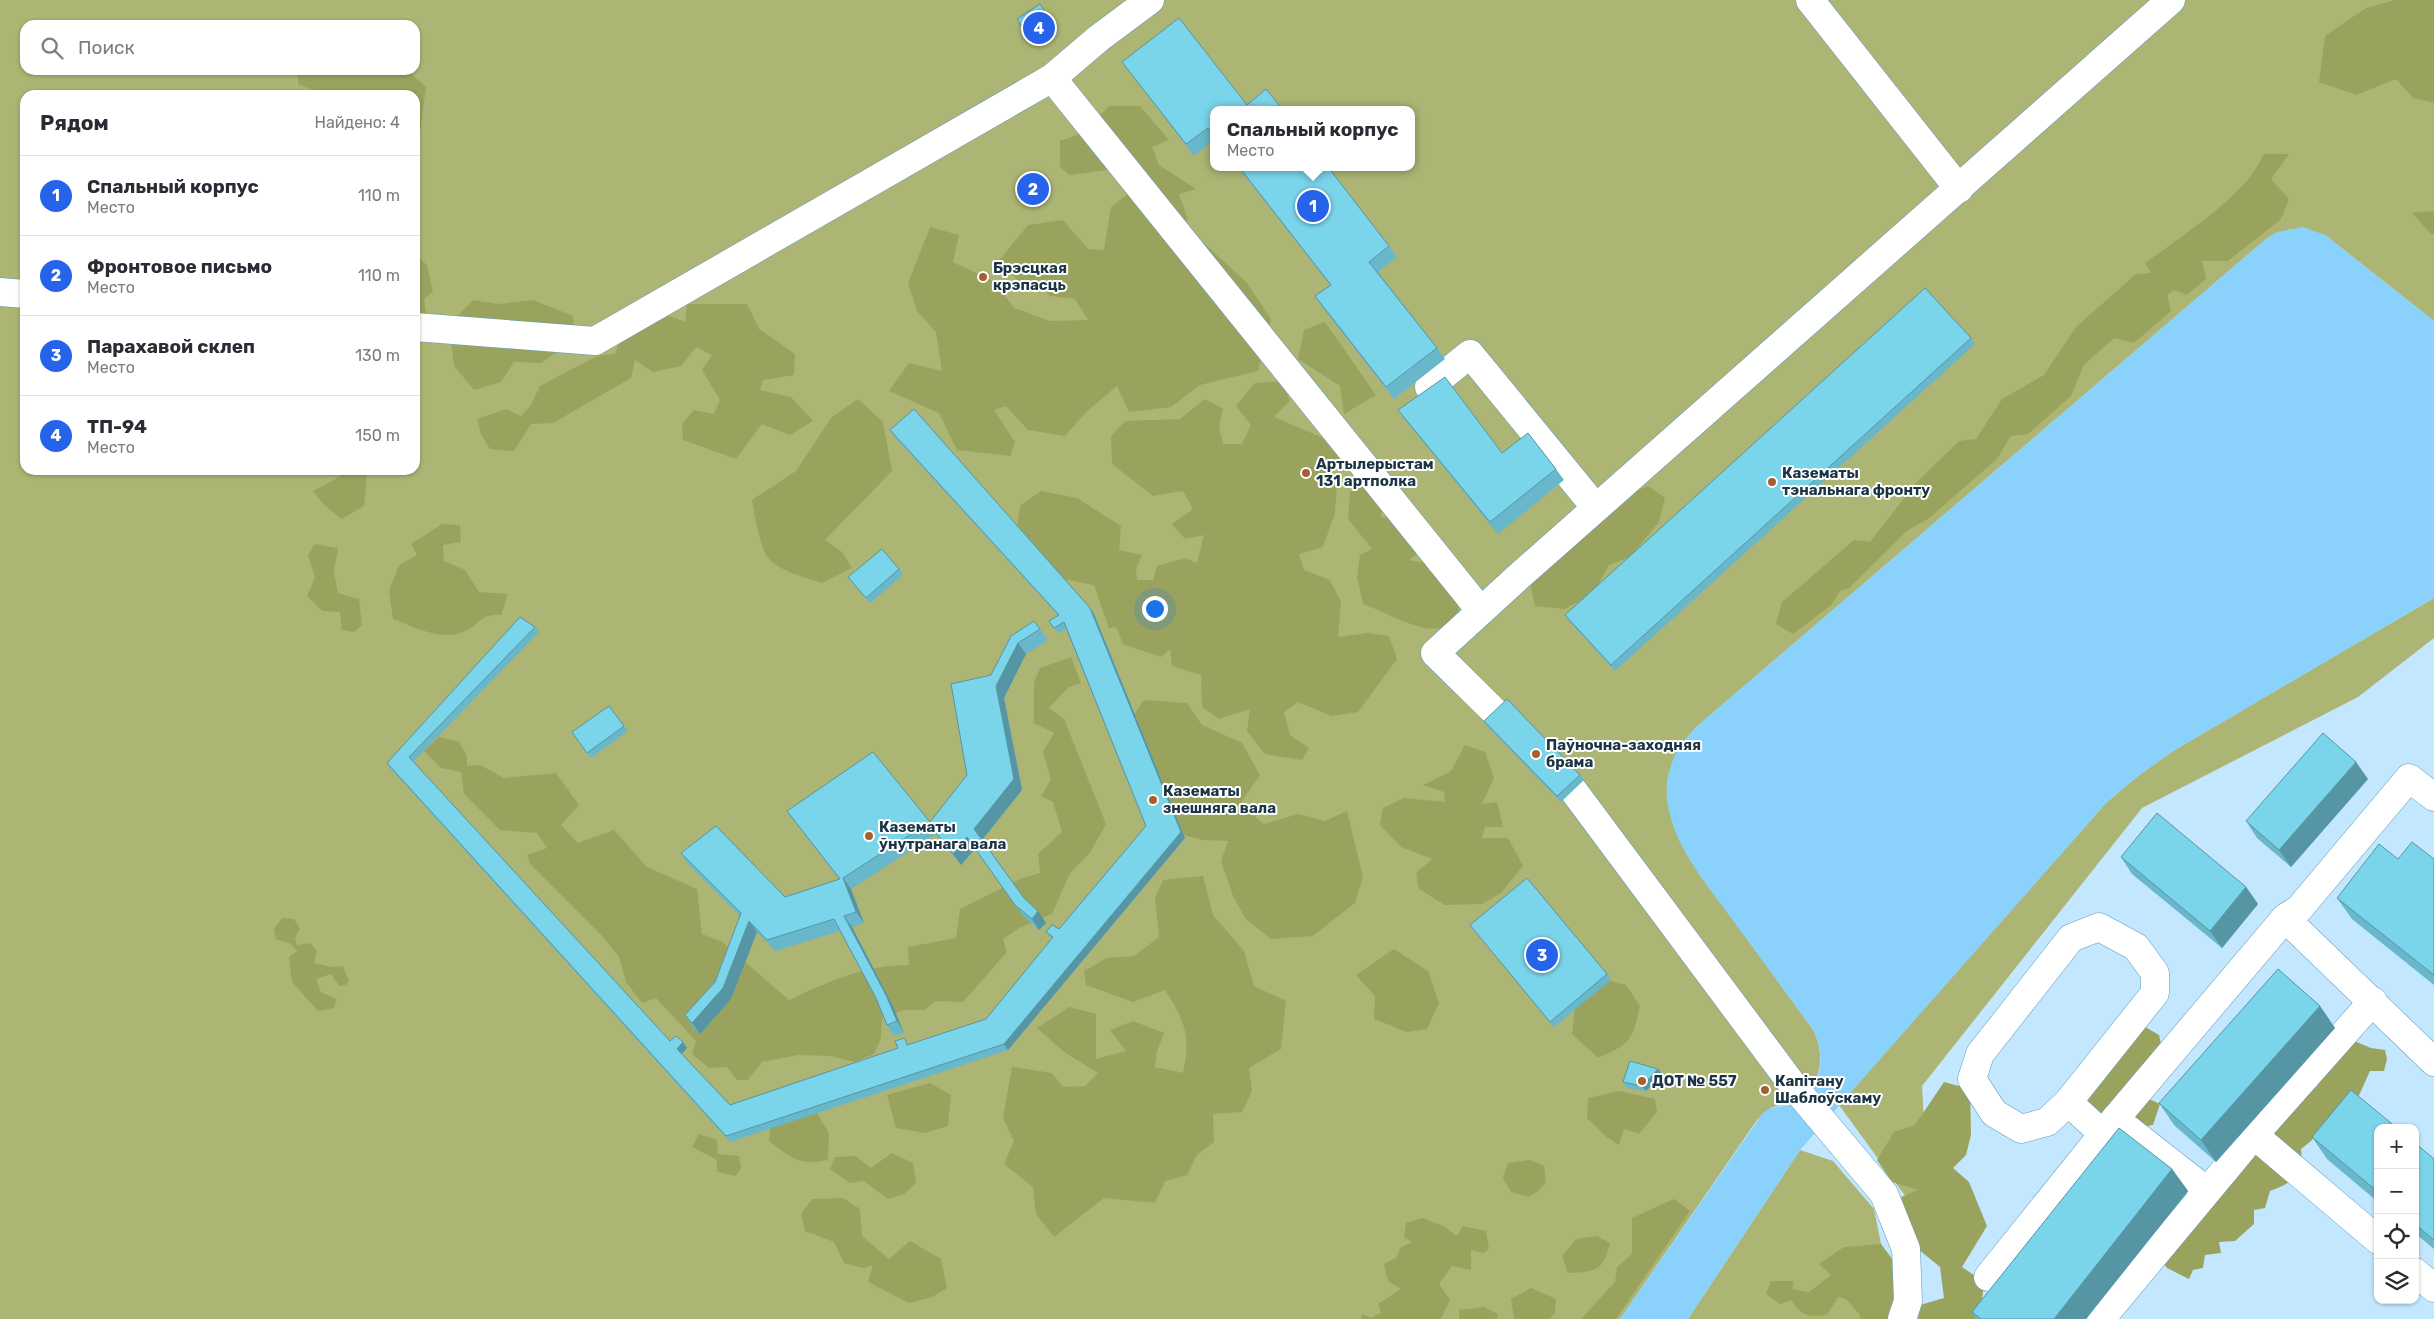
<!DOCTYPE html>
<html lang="ru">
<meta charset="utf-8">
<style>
:root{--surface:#fff;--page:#f7f7f7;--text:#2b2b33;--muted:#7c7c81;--line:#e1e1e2;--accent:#2563eb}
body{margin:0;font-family:Rubik,sans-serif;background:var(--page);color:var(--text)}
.controls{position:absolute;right:15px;bottom:15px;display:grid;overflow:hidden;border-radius:10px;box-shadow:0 1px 4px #0004}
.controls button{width:45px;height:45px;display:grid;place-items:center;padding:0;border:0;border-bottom:1px solid var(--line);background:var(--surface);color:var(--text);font:25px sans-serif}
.you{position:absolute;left:1154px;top:608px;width:18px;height:18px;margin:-12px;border:4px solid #fff;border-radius:50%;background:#1a73e8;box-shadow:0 0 0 8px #1a73e833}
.badge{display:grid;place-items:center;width:32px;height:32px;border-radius:50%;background:var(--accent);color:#fff;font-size:16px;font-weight:700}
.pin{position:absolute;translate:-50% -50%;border:2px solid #fff;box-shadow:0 1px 5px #0006}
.popup{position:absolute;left:1210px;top:106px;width:205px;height:65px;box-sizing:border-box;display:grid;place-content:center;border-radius:10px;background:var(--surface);filter:drop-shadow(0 1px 4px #0005);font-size:16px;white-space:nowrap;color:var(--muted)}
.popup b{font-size:19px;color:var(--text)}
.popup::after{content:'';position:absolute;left:50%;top:100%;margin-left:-10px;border:10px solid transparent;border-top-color:var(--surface)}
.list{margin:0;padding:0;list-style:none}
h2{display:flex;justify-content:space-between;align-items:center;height:65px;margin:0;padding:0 20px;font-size:21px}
h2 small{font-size:16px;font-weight:400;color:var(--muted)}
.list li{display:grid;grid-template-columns:32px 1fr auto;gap:15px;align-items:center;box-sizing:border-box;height:80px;padding:0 20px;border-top:1px solid var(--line)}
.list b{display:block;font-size:19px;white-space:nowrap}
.list p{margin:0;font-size:16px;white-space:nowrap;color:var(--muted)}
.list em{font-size:16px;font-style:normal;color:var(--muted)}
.icon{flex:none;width:28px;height:28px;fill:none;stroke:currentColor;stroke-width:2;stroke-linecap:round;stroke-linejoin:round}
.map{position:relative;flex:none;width:2434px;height:1319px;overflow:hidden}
.search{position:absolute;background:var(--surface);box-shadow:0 1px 4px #0004;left:20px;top:20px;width:400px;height:55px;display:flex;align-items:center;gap:12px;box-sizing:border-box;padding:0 18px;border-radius:15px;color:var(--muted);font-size:19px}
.panel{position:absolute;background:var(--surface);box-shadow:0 1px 4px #0004;left:20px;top:90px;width:400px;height:385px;border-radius:15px}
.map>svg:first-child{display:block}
.green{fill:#acb574;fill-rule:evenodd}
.forest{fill:#9aa35e}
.water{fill:#8ad2fb}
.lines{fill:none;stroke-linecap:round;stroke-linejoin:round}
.minor-casing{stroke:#5e9dc0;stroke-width:29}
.minor{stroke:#fff;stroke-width:28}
.wall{fill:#69b7ca}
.shaded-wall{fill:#5595a4}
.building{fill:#7ad5eb;stroke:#5595a4}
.poi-dot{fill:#a4612f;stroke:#fff;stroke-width:2}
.labels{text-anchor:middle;stroke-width:4;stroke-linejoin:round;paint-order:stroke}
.poi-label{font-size:15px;font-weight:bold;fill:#1b3544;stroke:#fff;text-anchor:start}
</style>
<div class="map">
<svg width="2434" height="1319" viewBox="0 0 2434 1319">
<rect width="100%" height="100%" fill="#c2e7fe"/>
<g class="green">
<path d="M0,0H2434V321L2325,235L2290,229L2266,239L1695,728L1678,838L1700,874L1814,1031C1826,1058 1821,1086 1795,1103C1788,1107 1782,1104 1776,1106C1769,1107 1762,1116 1757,1120L1620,1319H0ZM25,25H415V70H25ZM25,95H415V470H25ZM1214,110H1412V167H1214Z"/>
<polygon points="2434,598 2434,638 2358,697 2142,808 1922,1086 1930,1230 1839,1105 2106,803 2138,776 2173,751"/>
<polygon points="1800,1150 1833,1161 1874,1209 1888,1279 1872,1319 1688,1319"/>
</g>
<g class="forest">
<polygon points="2395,0 2434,0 2434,103 2413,98 2396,79 2356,95 2319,82 2325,36 2366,8"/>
<polygon points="298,70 380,70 383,76 399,70 407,70 426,87 420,132 415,153 415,95 327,95 298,84"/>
<polygon points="1109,106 1140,106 1169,140 1152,147 1159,165 1196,189 1179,194 1188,219 1163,235 1170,248 1204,243 1247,283 1271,319 1258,371 1200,385 1171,407 1129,412 1117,386 1086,412 1065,436 1028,430 1006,406 994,410 1015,442 1010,456 957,450 939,413 889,391 909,363 942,371 936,332 917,311 908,283 930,227 959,235 953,262 995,282 1014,308 1050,321 1088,320 1075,299 1050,296 1041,286 1024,286 998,262 1028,225 1063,220 1088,249 1104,250 1111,207 1129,193 1108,170 1070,175 1060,167 1060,141 1083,133"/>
<path d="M2264,154H2289L2271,179L2289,199L2281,219L2228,261H2202L2206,279L2187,295L2174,290L2167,295L2171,311L2134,343L2114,338L2084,365L2071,396L2028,434L2011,436L1997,459L1928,519L1908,530L1849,588L1840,591L1831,605L1793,634L1776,624L1782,602L1854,540L1870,542L1915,484L1959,441L1976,439L2002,399L2044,375L2076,327L2136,274L2151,273L2145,263C2178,239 2225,208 2250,177C2255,170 2260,162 2264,154Z"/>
<polygon points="2434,211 2434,234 2431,234 2412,213"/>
<polygon points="415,254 427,265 433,292 424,299 428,328 415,341"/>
<polygon points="473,300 498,304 533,300 573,316 575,339 541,363 514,362 501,382 474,390 454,366 449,325"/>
<polygon points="687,304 747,304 759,329 795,354 794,375 763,380 760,390 791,397 813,421 790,435 762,424 736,459 683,440 682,424 694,410 714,414 720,400 702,370 712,355 696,347 681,366 653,372 635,360 631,378 553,423 531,424 514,451 490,449 481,434 477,419 506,409 521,416 531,405 540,386 597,356 615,354 621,337 659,312 685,322"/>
<polygon points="1325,322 1376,395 1344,414 1340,386 1298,359 1304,330"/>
<polygon points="1282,381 1290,401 1274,417 1335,443 1346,465 1331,467 1328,474 1337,483 1335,513 1323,547 1299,554 1304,570 1330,580 1341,602 1338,637 1368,633 1389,636 1397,659 1358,712 1332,716 1298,702 1284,712 1290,735 1309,748 1302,760 1265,754 1247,731 1250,709 1219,719 1202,707 1201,675 1172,666 1170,649 1161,657 1123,644 1116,627 1109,628 1094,585 1037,574 1016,534 1020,506 1041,491 1077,498 1121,526 1119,550 1142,555 1136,569 1137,580 1153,580 1157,566 1185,558 1197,563 1204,535 1185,539 1172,524 1193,509 1183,491 1153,496 1112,464 1111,436 1125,421 1180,419 1205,399 1223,409 1219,427 1223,444 1242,444 1251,425 1236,406 1255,383"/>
<path d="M858,399L883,422L892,471L825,540L842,552L852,568L822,583C805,577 783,573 769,559C761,551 754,513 752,500L796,471L831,418Z"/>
<polygon points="341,470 365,470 367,477 364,506 342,519 324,505 313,491 341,476"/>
<path d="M1369,484L1383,505L1381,517L1396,519L1422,550L1409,560L1432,564L1459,596L1458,620C1452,623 1446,627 1440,628C1420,633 1383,611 1363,604L1357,577L1360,555L1372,549L1348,519L1350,492Z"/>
<polygon points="1648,486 1665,498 1659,522 1630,557 1609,565 1592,595 1564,609 1535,606 1530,582 1621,497"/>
<path d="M442,524L460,525L461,542L443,545L444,561L465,570L479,592L508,594L501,615C477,614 481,625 463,632C440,641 414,627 393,619L389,591L399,565L417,555L411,544Z"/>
<polygon points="314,544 338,548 334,572 338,593 359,599 362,625 354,632 342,630 340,612 322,611 307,596 315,577 308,556"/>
<path d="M1071,657L1081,683L1069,687L1049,708L1064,719L1106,824L1090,853L1070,873L1052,914L1019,928L1003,939L1007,952L963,1002L936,1001L924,1010H904L882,1018L881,1038L874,1054L854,1062L831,1056L798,1055L762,1062L748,1080H737L727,1067L709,1068L692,1054L696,1041L656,998L642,1003L626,982L619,957L603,937L530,864L527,855L547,848L537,833L500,830L464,794L461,772L441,768L424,751L439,737L459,742L467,756V766L480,765L504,778L556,773L579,805L561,825L578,843L614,830L647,867L697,889L702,934L722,942L789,1000C827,982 867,964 909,965L908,947L956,938L960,909L1020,879L1040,873L1038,854L1062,832L1053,802L1041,796L1051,779L1043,752L1054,733L1034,723V682L1040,668Z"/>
<polygon points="1144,700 1187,703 1202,725 1242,743 1260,775 1240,804 1264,824 1298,814 1325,821 1347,811 1363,877 1355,903 1313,936 1271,939 1246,919 1233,896 1221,861 1228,841 1203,840 1160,829 1124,730"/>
<polygon points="1465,745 1485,752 1494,778 1482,804 1497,802 1503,827 1485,827 1482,838 1508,838 1523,866 1501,893 1482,904 1445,905 1419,889 1416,873 1432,859 1401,847 1380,825 1383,808 1404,798 1445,802 1444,792 1423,785 1451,771"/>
<path d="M1203,876L1213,915L1244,951L1254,986L1286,1001L1281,1049L1249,1068L1252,1091L1242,1112L1213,1114L1214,1142L1197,1155L1187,1175L1165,1181L1155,1203L1104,1198L1054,1237L1036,1214L1033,1187L1004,1164L1014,1141L1003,1118L1012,1067L1052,1073L1063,1087L1085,1086L1098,1073L1064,1052L1037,1028L1069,1007L1096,1014V1059L1126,1051L1110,1030L1133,1021L1164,1033L1157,1051L1155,1067L1183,1073C1191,1036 1185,1021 1165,990L1133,1002L1086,985L1084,971L1107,958L1134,956L1159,937L1155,898L1163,880Z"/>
<polygon points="282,918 294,919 300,929 295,938 297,945 310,943 317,951 314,963 331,967 343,966 349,981 346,985 339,986 331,974 316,979 321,992 337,999 334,1008 318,1011 292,982 289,957 297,951 291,944 276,939 274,929"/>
<polygon points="1394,949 1428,971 1439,1003 1427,1029 1407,1032 1374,1019 1375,996 1356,975"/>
<path d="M1600,978L1626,985L1640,1006C1632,1042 1631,1043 1598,1058L1572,1034L1576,998Z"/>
<polygon points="2142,1025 2159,1035 2162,1048 2143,1075 2134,1074 2134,1092 2160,1104 2153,1125 2141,1127 2100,1116 2082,1096"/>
<path d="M2354,1041L2371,1048L2385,1050L2387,1059L2384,1071H2370L2356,1102L2335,1110L2311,1141L2301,1149C2304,1176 2293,1182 2270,1191L2265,1208L2254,1210V1224L2235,1241L2219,1242L2221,1253L2205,1255L2203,1268L2193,1270L2189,1279L2167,1268L2160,1259L2247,1157L2258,1155L2274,1128L2317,1086L2343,1045Z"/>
<polygon points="1944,1082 1970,1089 1971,1135 1966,1155 1953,1168 1969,1182 1987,1226 1962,1267 1984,1282 1980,1319 1918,1319 1920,1305 1944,1298 1940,1267 1918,1249 1901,1197 1918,1190 1892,1182 1877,1160 1894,1132 1915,1125"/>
<polygon points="930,1083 951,1095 948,1126 925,1133 896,1128 887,1095"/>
<polygon points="1619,1091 1655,1099 1657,1112 1639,1134 1624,1129 1619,1145 1605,1136 1587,1118 1588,1098"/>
<path d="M811,1104L829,1133L828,1160C799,1166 791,1158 769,1141L771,1114Z"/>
<polygon points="699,1134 717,1140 718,1154 739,1156 741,1168 736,1176 717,1172 717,1160 692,1147"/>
<polygon points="892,1153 913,1163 916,1183 904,1194 888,1199 864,1181 850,1183 830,1169 835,1157 855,1156 871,1168"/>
<polygon points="1530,1160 1544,1166 1546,1182 1538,1191 1529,1197 1511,1192 1503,1178 1508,1163"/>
<polygon points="843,1198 860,1209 862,1236 889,1259 910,1241 941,1259 947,1288 932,1297 909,1303 868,1282 873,1265 863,1268 844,1263 834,1242 805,1231 801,1214 812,1199"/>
<polygon points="1674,1199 1690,1211 1616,1319 1581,1319 1615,1282 1617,1267 1632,1254 1632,1218"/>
<polygon points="1422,1218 1443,1226 1457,1236 1463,1226 1486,1231 1489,1249 1483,1253 1471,1250 1471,1270 1452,1266 1439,1284 1450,1300 1441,1319 1361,1319 1362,1314 1371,1318 1381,1313 1378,1304 1401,1289 1388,1281 1384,1264 1396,1258 1400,1248 1412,1242 1404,1237 1406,1223"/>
<path d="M1597,1236L1610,1243C1603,1271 1596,1272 1568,1273L1562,1256L1576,1239Z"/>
<path d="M1881,1244L1896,1264L1893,1319H1860V1315L1846,1299L1838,1297L1827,1315C1808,1317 1802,1317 1791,1300L1780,1304L1766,1294L1771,1281H1794L1792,1289L1809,1292L1831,1275L1819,1264L1844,1247Z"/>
<polygon points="1531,1288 1556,1299 1555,1313 1550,1319 1514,1319 1511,1299"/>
<polygon points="1484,1307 1498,1314 1497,1319 1459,1319 1459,1310"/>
</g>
<path class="water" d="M2303,227L2325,235L2434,321V598L2173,751L2138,776L2106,803L1800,1150L1688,1319H1620L1763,1113C1775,1103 1780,1109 1792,1104C1796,1102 1800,1098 1804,1095C1824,1077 1824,1054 1814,1031C1788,996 1763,961 1737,926C1710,888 1673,848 1667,800C1664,771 1676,748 1695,728L2266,239L2277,232Z"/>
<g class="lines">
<g class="minor-casing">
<g id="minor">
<polyline points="1810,0 1959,189"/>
<polyline points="1052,78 1480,610"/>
<polyline points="0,292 25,294"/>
<polyline points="415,327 595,341 1052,78 1099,38 1150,0"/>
<polyline points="1429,387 1470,354 1596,508"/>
<polyline points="1499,716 1435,653 1517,578 2171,0"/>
<polyline points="1573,790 1795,1088 1884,1194 1906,1249 1908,1301 1902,1319"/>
<polyline points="2285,918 2299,909 2409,778 2434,797"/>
<polygon points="2099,927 2136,947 2155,973 2155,993 2068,1102 2047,1122 2021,1129 1994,1113 1972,1079 1980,1054 2071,938"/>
<polyline points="2068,1102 2103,1134"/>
<polyline points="2115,1119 2207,1191"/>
<polyline points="2254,1135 2378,1240"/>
<polyline points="2415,1272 2434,1288"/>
<polyline points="1988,1277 2115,1119 2285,918 2434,1062"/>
<polyline points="2101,1319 2254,1135 2373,1001"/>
</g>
</g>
<use href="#minor" class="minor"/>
</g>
<g class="wall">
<polygon points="1040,4 1058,32 1034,46 1030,40"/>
<polygon points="1122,62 1247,105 1214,110 1214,140 1194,156"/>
<polygon points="1238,167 1328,167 1389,246 1397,257 1378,272 1437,348 1445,359 1394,399 1323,308 1315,296 1330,285"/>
<polygon points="1971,338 1975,344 1615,671 1569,621 1565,615"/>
<polygon points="1398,410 1502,453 1556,469 1564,480 1498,534 1406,421"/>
<polygon points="890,430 1094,614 1185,838 1008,1050 730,1142 391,769 387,763 535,627 539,632 413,762 670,1041 687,1048 681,1054 730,1105 986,1019 1052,939 1046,932 1059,929 1146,826 1066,629 1058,633 1049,621 1058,615 894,436"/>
<polygon points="899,569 903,575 870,603 848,577"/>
<polygon points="1034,621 1048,640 1026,654 1004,698 1022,790 982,840 1024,898 1046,923 1039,930 1023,916 975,849 961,865 936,834 851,889 864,923 852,927 893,1006 904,1033 894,1036 887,1025 876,998 840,931 775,951 757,932 731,999 700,1034 693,1027 685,1015 715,982 740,916 689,865 681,853 785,897 839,879 795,822 787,811 930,822 967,775 991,675"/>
<polygon points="609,706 628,731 591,758 572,732"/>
<polygon points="1484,721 1580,775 1584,780 1561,802 1488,727"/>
<polygon points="2368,779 2291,867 2257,838 2246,821"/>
<polygon points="2121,857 2246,887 2258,904 2222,948 2132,874"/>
<polygon points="2398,859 2434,859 2434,985 2352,919 2337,898"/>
<polygon points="1470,925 1607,974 1611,980 1554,1027"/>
<polygon points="2320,1006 2335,1028 2216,1162 2174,1125 2159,1103"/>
<polygon points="1662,1074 1646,1091 1627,1088 1623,1082"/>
<polygon points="2378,1128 2378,1202 2327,1159 2312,1137"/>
<polygon points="2415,1143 2434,1159 2434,1249 2415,1233"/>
<polygon points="2172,1169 2188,1191 2086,1319 1977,1319 1972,1312"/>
</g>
<g class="shaded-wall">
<polygon points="1090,608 1094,614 1185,838 1008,1050 1004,1044 1181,832"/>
<polygon points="1018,643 1026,654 1004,698 1022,790 982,840 974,829 996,686"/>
<polygon points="2356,762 2368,779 2291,867 2279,850"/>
<polygon points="967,837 975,849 961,865 953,854"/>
<polygon points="843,878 851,889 864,923 856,912"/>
<polygon points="2246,887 2258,904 2222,948 2210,931"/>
<polygon points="1038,911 1046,923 1039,930 1032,919"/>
<polygon points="844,916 852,927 893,1006 904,1033 897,1021"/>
<polygon points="749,921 757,932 731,999 700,1034 692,1023"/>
<polygon points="2320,1006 2335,1028 2216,1162 2201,1140"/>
<polygon points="683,1042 687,1048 681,1055 677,1049"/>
<polygon points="1658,1069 1662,1074 1646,1091 1642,1086"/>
<polygon points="2172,1169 2188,1191 2086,1319 2054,1319"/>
</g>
<g class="building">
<polygon points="1040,4 1054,27 1030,40 1017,19"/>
<polygon points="1179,18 1247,105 1266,89 1283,110 1214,110 1214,136 1208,128 1186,144 1122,62"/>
<polygon points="1239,167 1328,167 1389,246 1369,262 1437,348 1386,387 1315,296 1331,285"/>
<polygon points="1925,288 1971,338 1611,665 1565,615"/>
<polygon points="1445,377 1502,453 1528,433 1556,469 1490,522 1398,410"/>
<polygon points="914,409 1090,608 1181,832 1004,1044 726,1136 387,763 520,617 535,627 409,757 670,1041 676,1036 683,1042 677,1049 730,1105 898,1048 895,1041 905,1038 907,1045 986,1019 1053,937 1046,932 1052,925 1059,929 1146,826 1064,622 1054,628 1049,621 1059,615 890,430"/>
<polygon points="882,549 899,569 866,598 848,577"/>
<polygon points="1034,621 1040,629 1018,643 996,686 1014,779 974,829 1024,898 1038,911 1032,919 1015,905 967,837 953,854 928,823 843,878 856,912 844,916 886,995 897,1021 887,1025 876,998 834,919 767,940 749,921 723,988 692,1023 685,1015 715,982 741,913 681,853 716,826 785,897 840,879 787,811 873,752 930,822 967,775 951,684 991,675 1011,636"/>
<polygon points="1507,699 1580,775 1557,796 1484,721"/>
<polygon points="609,706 624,726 587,753 572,732"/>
<polygon points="2323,733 2356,762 2279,850 2246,821"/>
<polygon points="2157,813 2246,887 2210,931 2121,857"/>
<polygon points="2412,842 2434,859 2434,975 2337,898 2379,844 2398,859"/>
<polygon points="1527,878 1607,974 1550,1022 1470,925"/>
<polygon points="2278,969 2320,1006 2201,1140 2159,1103"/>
<polygon points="1630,1061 1658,1069 1642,1086 1623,1082"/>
<polygon points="2351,1090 2397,1128 2378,1128 2378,1192 2312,1137"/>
<polygon points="2119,1128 2172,1169 2054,1319 1981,1319 1972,1312"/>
<polygon points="2415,1143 2434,1159 2434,1240 2415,1224"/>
</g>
<g class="poi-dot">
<circle cx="983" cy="277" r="5"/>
<circle cx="1306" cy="473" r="5"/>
<circle cx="1772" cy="482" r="5"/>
<circle cx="1536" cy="754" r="5"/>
<circle cx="1153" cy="800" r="5"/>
<circle cx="869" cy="836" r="5"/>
<circle cx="1642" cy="1081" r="5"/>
<circle cx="1765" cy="1090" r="5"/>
</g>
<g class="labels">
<g class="poi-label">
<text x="993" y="273">Брэсцкая<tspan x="993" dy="17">крэпасць</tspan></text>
<text x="1316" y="469">Артылерыстам<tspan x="1316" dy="17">131 артполка</tspan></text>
<text x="1782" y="478">Казематы<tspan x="1782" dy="17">тэнальнага фронту</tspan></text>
<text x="1546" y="750">Паўночна-заходняя<tspan x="1546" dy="17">брама</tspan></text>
<text x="1163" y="796">Казематы<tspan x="1163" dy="17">знешняга вала</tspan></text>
<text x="879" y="832">Казематы<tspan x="879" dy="17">ўнутранага вала</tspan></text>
<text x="1652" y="1086">ДОТ № 557</text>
<text x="1775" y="1086">Капітану<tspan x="1775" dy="17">Шаблоўскаму</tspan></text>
</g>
</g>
</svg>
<div class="controls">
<button>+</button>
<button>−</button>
<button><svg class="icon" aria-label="locate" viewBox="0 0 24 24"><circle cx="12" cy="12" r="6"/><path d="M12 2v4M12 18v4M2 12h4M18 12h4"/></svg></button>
<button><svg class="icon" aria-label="layers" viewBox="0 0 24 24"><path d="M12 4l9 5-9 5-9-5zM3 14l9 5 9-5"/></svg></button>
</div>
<div class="you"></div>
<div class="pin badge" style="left:1313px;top:206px">1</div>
<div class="popup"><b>Спальный корпус</b>Место</div>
<div class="pin badge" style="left:1033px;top:189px">2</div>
<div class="pin badge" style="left:1542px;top:955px">3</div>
<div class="pin badge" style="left:1039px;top:28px">4</div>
<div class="search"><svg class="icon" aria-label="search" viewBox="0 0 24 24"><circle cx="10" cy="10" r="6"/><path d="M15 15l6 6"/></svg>Поиск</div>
<section class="panel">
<h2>Рядом<small>Найдено: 4</small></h2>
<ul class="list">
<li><span class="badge">1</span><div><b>Спальный корпус</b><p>Место</p></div><em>110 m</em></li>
<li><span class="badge">2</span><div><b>Фронтовое письмо</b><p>Место</p></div><em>110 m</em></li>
<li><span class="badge">3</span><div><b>Парахавой склеп</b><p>Место</p></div><em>130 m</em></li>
<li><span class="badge">4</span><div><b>ТП-94</b><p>Место</p></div><em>150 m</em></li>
</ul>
</section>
</div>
